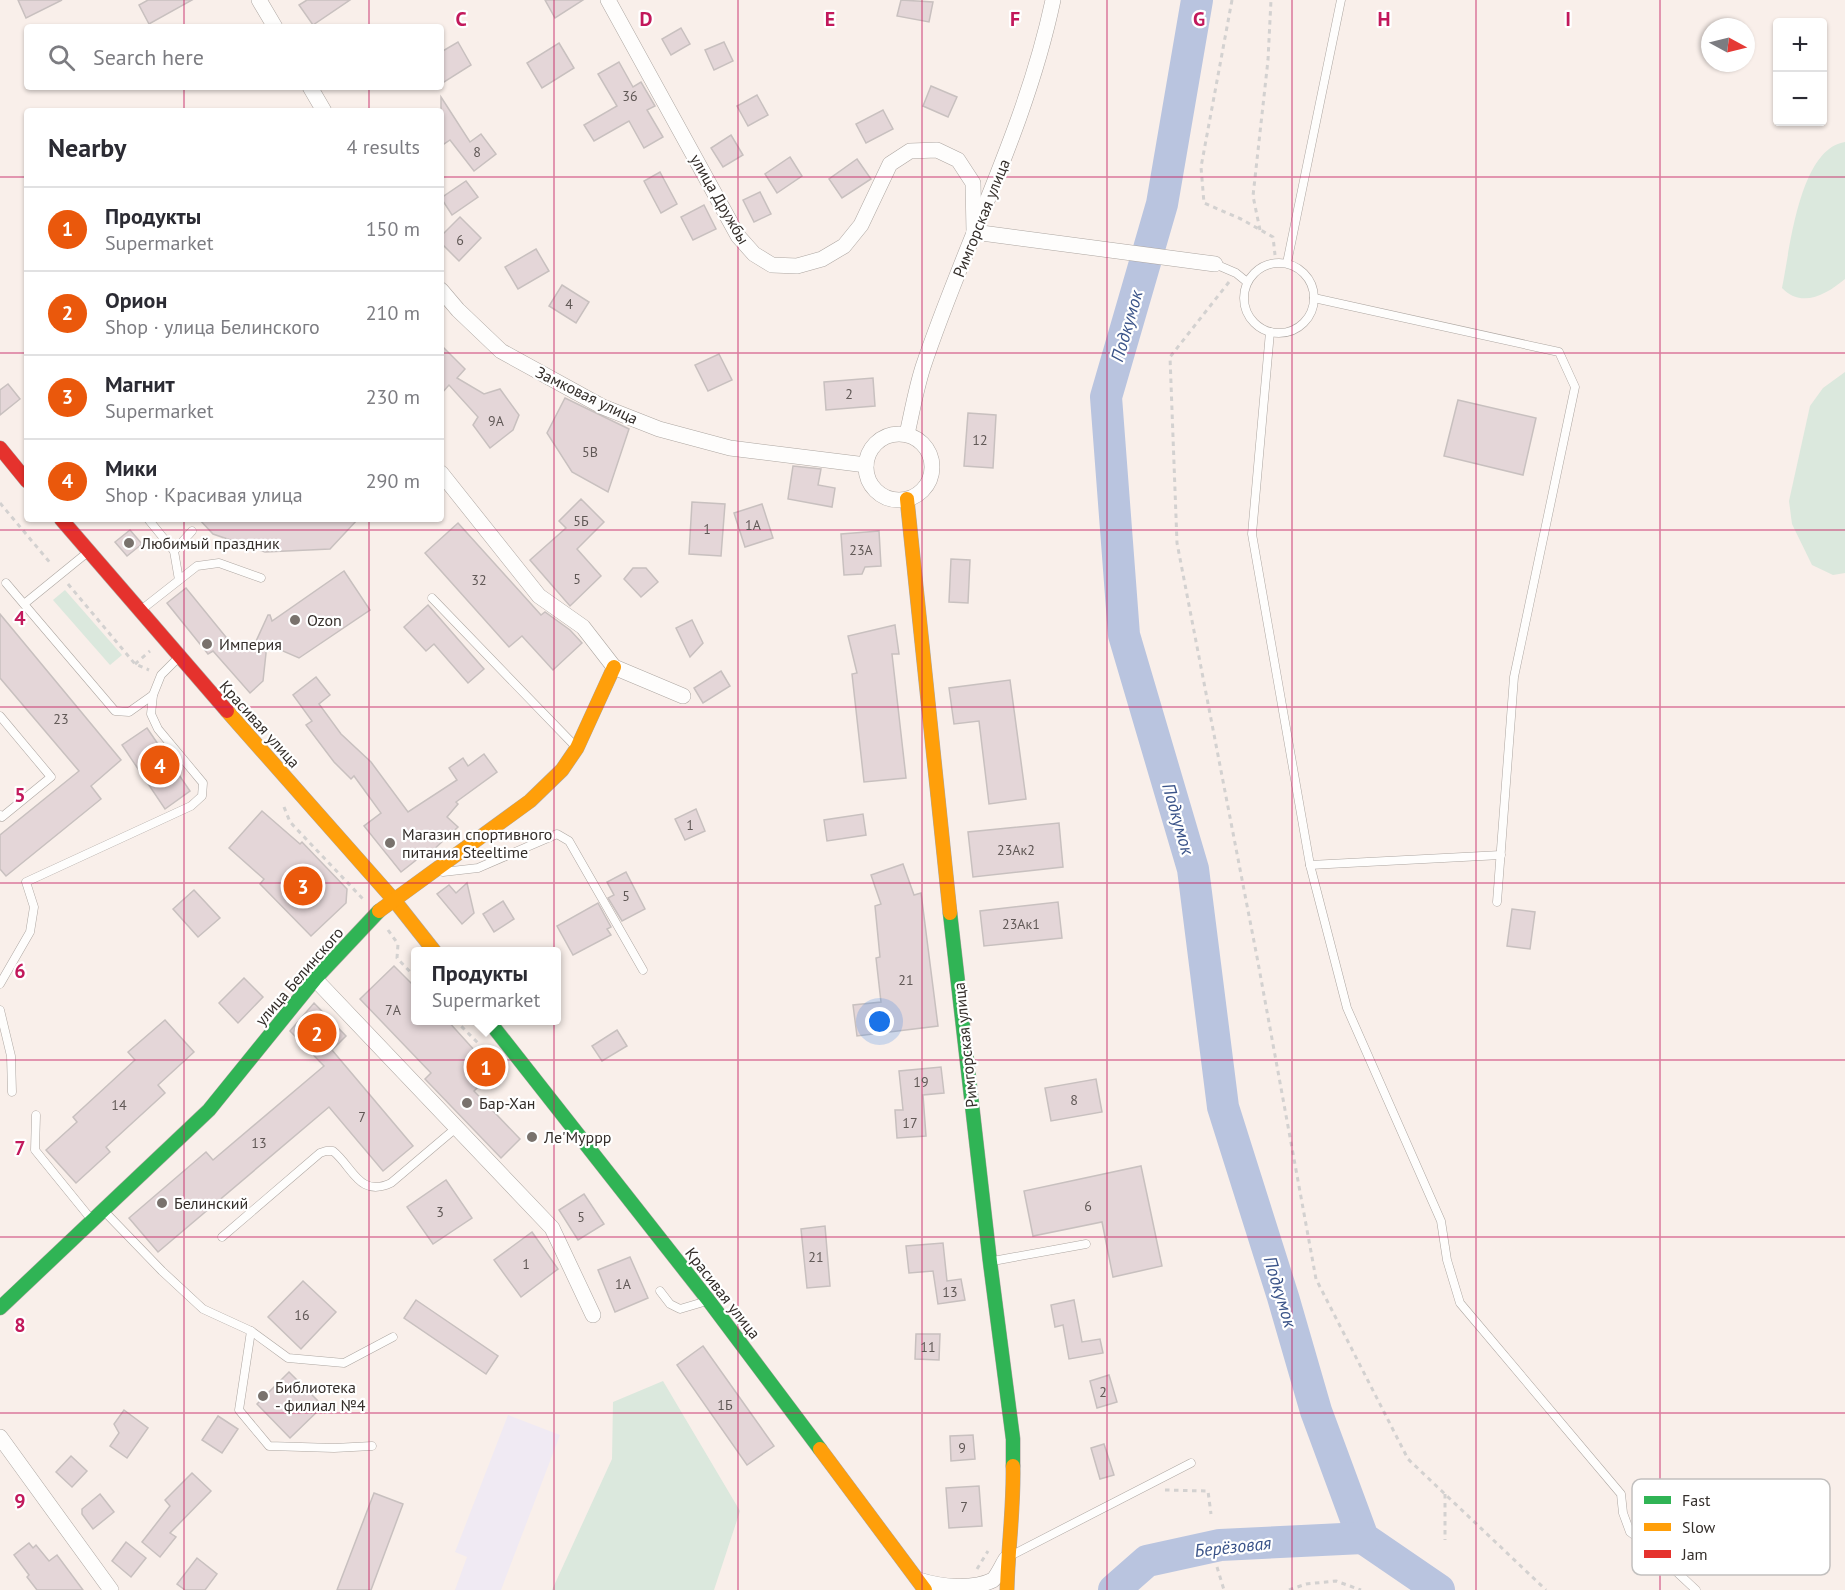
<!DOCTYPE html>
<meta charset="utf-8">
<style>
:root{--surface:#fff;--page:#f7f7f7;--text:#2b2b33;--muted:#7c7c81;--line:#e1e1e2;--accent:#ea580c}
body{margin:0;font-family:"PT Sans",sans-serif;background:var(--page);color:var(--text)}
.controls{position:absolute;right:18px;top:18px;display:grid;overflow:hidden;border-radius:6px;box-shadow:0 2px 4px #0004}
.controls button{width:54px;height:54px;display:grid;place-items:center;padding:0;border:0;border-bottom:2px solid var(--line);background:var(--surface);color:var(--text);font:30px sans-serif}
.compass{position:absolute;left:1701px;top:18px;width:54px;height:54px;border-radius:50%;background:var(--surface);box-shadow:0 2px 4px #0004;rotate:97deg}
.you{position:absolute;left:880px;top:1022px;width:21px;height:21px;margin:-15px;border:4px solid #fff;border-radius:50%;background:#1a73e8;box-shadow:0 0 0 9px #1a73e833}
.badge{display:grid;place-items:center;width:39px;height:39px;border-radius:50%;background:var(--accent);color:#fff;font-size:20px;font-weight:700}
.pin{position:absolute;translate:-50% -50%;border:3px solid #fff;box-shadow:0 2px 6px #0006}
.popup{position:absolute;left:411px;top:947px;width:150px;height:78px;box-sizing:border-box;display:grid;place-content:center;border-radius:6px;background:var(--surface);filter:drop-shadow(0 2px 4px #0005);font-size:20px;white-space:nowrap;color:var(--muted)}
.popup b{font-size:22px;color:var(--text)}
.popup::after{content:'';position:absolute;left:50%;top:100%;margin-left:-12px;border:12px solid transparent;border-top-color:var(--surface)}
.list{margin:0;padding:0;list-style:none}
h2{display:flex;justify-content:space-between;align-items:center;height:78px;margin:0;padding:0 24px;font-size:26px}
h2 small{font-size:20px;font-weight:400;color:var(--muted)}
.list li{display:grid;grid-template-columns:39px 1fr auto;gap:18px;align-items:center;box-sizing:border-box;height:84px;padding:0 24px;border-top:2px solid var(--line)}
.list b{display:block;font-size:22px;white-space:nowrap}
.list p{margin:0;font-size:20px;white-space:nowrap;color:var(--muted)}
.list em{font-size:20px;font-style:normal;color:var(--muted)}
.icon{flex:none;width:33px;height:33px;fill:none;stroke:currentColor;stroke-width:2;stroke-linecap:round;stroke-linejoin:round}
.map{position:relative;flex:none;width:1845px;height:1590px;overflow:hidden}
.search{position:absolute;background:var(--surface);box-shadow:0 2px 4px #0004;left:24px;top:24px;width:420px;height:66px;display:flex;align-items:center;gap:15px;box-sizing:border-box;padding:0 21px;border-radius:6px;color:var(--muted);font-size:22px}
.panel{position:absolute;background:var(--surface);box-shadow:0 2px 4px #0004;left:24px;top:108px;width:420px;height:414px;border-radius:6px}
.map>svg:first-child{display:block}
.education{fill:#f0eaf3}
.green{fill:#dbe8dd}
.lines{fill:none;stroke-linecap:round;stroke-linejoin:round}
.river{stroke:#b9c4df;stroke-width:32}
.building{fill:#e4d6d8;stroke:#c8c0bf;stroke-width:1.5}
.lane-casing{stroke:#ada6a1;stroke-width:9}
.street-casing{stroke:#ada6a1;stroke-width:16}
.fast-casing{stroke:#ada6a1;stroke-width:15}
.slow-casing{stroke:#ada6a1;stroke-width:15}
.jam-casing{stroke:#ada6a1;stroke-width:15}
.path{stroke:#d3d1d0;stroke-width:3;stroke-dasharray:4.5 4.5;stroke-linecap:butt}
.lane{stroke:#fefdfc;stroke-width:8}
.street{stroke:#fefdfc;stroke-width:15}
.fast{stroke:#30b455;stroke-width:14}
.slow{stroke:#ff9f0a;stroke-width:14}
.jam{stroke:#e5322d;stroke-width:14}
.grid{fill:none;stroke:#c2185b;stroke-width:1.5;stroke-opacity:0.55}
.poi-dot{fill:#79726d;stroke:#fff;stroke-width:2}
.labels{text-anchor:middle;stroke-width:4.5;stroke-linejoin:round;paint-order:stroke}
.number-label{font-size:14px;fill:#605856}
.street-label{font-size:16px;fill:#342e2a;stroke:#fff}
.poi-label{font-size:16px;fill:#342e2a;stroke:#fff;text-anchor:start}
.water-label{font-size:18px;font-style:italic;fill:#3b5489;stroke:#fff}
.key{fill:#fff;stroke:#c2c0bf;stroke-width:1.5}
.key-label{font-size:16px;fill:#342e2a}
.grid-label{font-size:20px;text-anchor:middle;font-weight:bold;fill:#c2185b;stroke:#fff;stroke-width:4.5;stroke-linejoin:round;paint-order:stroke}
</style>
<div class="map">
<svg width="1845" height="1590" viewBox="0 0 1845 1590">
<rect width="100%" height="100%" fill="#f9efea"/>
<polygon class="education" points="508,1415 560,1435 501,1590 455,1590 467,1557 455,1552"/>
<g class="green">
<path d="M1845,142V279C1827,294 1802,309 1782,288C1790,250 1799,149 1845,142Z"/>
<polygon points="1845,372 1845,573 1833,575 1812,565 1792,524 1789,501 1810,406 1823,388"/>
<polygon points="65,590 122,655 110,665 53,600"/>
<polygon points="663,1381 740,1511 714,1590 552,1590 612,1459 613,1402"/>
</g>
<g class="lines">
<g class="river">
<polyline points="1197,0 1162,204 1106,397 1124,635 1193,869 1223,1107 1283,1297 1316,1411 1363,1538 1439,1590"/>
<polyline points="1114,1590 1147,1561 1220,1545 1363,1538"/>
</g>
</g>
<g class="building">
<polygon points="18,0 62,0 26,18"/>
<polygon points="148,0 192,0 149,24 139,5"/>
<polygon points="307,0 350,0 313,25 299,5"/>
<polygon points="545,0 583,0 555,18"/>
<polygon points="901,0 933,2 929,22 897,16"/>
<polygon points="681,28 690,44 671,55 662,39"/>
<polygon points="458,42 471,65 441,84 441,52"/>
<polygon points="724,42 733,61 714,70 705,50"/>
<polygon points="559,43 574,68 542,88 527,63"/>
<polygon points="619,62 633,87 641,82 655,106 647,110 663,137 644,148 629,121 594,141 584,125 617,106 598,74"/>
<polygon points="931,86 957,97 948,117 923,106"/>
<polygon points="757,95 768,115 748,126 737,106"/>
<polygon points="441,97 470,142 481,134 496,154 474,171 450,140 441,146"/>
<polygon points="883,110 893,129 866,143 856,124"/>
<polygon points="731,135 743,155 723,167 711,148"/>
<polygon points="790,157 802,176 777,193 765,174"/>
<polygon points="857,159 871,179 842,198 829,179"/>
<polygon points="660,172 677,204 661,213 644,181"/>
<polygon points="466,181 478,197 452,215 441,198"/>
<polygon points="760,192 771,214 754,222 743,200"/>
<polygon points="704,205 716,229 693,240 681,217"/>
<polygon points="460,217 481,238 459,261 441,243 441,236"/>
<polygon points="536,249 549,271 518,289 505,267"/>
<polygon points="562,285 589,302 576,323 549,306"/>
<polygon points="441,345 465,369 457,378 484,394 500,389 519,415 513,430 490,448 473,425 478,417 449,385 441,394"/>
<polygon points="719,354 732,380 708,391 695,365"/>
<polygon points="873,378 875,406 826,410 824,382"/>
<polygon points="8,384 20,399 0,415 0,390"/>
<polygon points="565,398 629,429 608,492 572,472 547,433"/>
<polygon points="1458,400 1536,418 1523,475 1444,456"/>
<polygon points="968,413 996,415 993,468 964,466"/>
<polygon points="793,466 821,469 818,485 835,488 832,507 788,499"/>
<polygon points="581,499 604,522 577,549 601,576 570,606 530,560 566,528 559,521"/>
<polygon points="692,502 725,504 721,556 689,554"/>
<polygon points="762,504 773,538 745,547 734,513"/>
<polygon points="199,519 358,519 330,549 265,552 213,534"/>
<polygon points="458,523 541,615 545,612 570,630 582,643 553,670 522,636 509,647 425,553"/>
<polygon points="130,530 142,544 127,556 115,542"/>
<polygon points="879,531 881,566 865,567 862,574 844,575 841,534"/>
<polygon points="951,559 970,560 968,603 949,602"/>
<polygon points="633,568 646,568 658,582 641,597 624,579"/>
<polygon points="344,571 370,610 299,658 267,644 263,681 250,693 213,651 208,654 167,603 186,588 234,647 252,650 268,615 270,615 272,621"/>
<polygon points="428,605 484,669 468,683 434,644 426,651 404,627"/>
<polygon points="0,614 121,760 91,786 101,799 6,876 0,869 0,835 79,771 0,678"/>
<polygon points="692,620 703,643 690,657 676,628"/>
<polygon points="895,625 899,654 892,654 906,778 864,782 852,674 857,673 848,636"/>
<polygon points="721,671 730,686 703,703 694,688"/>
<polygon points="316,677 330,695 319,704 341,734 371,762 408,812 457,780 449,768 463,758 468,766 484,754 497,772 456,802 458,804 447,817 458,827 431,852 429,850 401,872 364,826 381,813 354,776 351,779 334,762 306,725 312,721 293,695"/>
<polygon points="1010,680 1026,799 989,804 979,721 954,724 949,688"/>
<polygon points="147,728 190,791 165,809 122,745"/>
<polygon points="696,809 705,831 685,840 675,819"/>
<polygon points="262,811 300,844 302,842 347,889 346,903 311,936 260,884 264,879 229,848"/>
<polygon points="863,814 866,835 827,841 824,820"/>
<polygon points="1059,823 1063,867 973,877 968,832"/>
<polygon points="903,864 914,895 921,893 938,1026 857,1036 853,1005 881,1002 876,958 880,957 875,906 881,904 871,875"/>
<polygon points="626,872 645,909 622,921 608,898 614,895 607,882"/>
<polygon points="467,883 474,913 462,924 437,894 449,885 456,893"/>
<polygon points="194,890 220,918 198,937 173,909"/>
<polygon points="503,901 514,919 494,932 483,914"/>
<polygon points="1058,902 1062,938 984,946 980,911"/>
<polygon points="598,903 611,927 607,929 611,935 573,955 557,926"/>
<polygon points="1512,909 1535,912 1530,949 1507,946"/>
<polygon points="394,966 416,988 416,1020 447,1020 494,1072 474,1091 520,1139 501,1158 425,1079 431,1073 360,999"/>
<polygon points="244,978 263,997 238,1023 219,1003"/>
<polygon points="314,1003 346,1036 332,1050 413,1146 383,1171 329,1107 158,1252 129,1218 206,1152 213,1160 324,1066 290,1031"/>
<polygon points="165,1020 194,1052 158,1085 165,1093 106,1147 110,1152 76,1183 46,1150 77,1122 73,1117 135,1060 128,1052"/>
<polygon points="617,1030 627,1046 602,1061 592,1046"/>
<polygon points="941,1067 944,1093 923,1095 926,1136 897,1138 895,1110 903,1110 899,1071"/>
<polygon points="1096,1079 1102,1112 1051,1121 1045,1088"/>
<polygon points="1141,1166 1162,1266 1113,1277 1102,1222 1033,1236 1024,1191"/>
<polygon points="446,1180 472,1218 433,1244 407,1207"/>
<polygon points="584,1194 604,1224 578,1240 559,1210"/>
<polygon points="825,1226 830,1286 807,1288 801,1229"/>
<polygon points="532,1232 558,1269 521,1297 494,1260"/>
<polygon points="943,1243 947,1281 961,1279 965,1300 938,1304 933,1271 909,1273 906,1246"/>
<polygon points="630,1257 648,1298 615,1312 598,1270"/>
<polygon points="303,1281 336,1312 301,1349 268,1317"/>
<polygon points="416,1300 498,1356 486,1374 404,1318"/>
<polygon points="1074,1300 1082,1342 1100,1339 1103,1353 1069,1359 1063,1325 1055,1327 1051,1305"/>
<polygon points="916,1334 940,1334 939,1360 915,1359"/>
<polygon points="703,1346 774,1446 747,1465 677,1365"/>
<polygon points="289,1372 323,1406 290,1438 257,1404"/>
<polygon points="1109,1375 1117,1402 1097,1408 1090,1381"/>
<polygon points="124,1410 148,1428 127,1458 110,1446 119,1433 114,1424"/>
<polygon points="218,1416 238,1429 222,1453 202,1440"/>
<polygon points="973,1435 975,1459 951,1461 950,1436"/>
<polygon points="1104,1444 1114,1475 1100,1479 1091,1448"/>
<polygon points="71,1456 87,1471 72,1487 56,1472"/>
<polygon points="192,1473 211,1491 170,1533 176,1537 160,1557 142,1542 170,1506 165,1500"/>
<polygon points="979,1486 982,1526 949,1528 946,1488"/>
<polygon points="374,1493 403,1504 371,1590 337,1590"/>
<polygon points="100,1494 114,1512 93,1529 82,1514 82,1509"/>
<polygon points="126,1542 146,1558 131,1577 112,1561"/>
<polygon points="29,1543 33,1548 36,1545 49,1561 57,1555 83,1590 37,1590 27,1577 29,1575 14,1555"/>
<polygon points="197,1558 217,1574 205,1590 185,1590 177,1584"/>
</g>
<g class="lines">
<g class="lane-casing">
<g id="lane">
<circle cx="1279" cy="298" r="35"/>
<polyline points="1287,263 1341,0"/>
<polyline points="1215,264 1236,273 1247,282"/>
<polyline points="1314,298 1559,352 1575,387 1514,677 1497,902"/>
<polyline points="1270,332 1252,534 1310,865 1347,1008 1441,1221 1447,1260 1460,1303 1621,1494 1623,1513 1630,1532 1650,1547 1696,1590"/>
<polyline points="148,519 174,551"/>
<polyline points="179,580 174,551 192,531"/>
<polyline points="6,583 115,711 129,712 153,695"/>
<polyline points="432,598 576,747"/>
<polyline points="24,604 88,552"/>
<polyline points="141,610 197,566 219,563 261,578"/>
<polyline points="0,716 51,777 2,817 0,815"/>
<polyline points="1310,865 1501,855"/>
<polyline points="443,872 478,868 557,834 569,841 643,970"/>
<polyline points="0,984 30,932 34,907 26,882 191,806 202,796 203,783 158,729 151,714 153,695 161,675 178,658"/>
<polyline points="0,1010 11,1056 12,1092"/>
<polyline points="36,1115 35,1150 91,1219"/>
<polyline points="104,1211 162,1271 203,1309 251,1331 288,1358 344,1363 393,1337"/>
<path d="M222,1237L320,1153L326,1151H333C353,1167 359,1198 391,1183L456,1128"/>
<polyline points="993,1261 1086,1244"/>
<polyline points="660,1291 670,1304 680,1309 707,1301"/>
<polyline points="251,1331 239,1410 269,1446 334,1448 372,1446"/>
<polyline points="1012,1555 1191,1463"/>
</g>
</g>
<g class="street-casing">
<g id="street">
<polyline points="259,0 275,27"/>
<polyline points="608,0 738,236 754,254 772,265 797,266 822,259 844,246 861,225 890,164 910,151 937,150 958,160 973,183 974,232"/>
<polyline points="310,87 324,111"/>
<polyline points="974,232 1215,264"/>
<polyline points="441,290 458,310 501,351 603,407 659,429 730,448 866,465"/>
<path d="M907,434C912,412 916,389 923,367C964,244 1026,128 1053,0"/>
<circle cx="899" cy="467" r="33"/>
<polyline points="441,473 539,596 583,627 614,667 683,696"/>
<polyline points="315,979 552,1228 593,1315"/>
<polyline points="0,1437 111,1590"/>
<path d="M919,1580C941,1587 973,1590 993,1580C998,1575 1002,1565 1006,1559"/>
</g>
</g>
<g class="fast-casing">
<g id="fast">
<polyline points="950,913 990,1262 1013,1439 1013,1466"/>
<polyline points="488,1020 709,1301 820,1449"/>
<polyline points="0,1308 209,1110 315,979 379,911"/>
</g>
</g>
<g class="slow-casing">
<g id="slow">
<polyline points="907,499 950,913"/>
<polyline points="227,711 394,900 435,952"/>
<polyline points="379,911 530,801 562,770 577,748 614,667"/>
<polyline points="820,1449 925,1590"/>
<path d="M1007,1590C1008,1548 1014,1507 1013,1466"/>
</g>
</g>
<g class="jam-casing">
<g id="jam">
<polyline points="0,448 27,481"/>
<polyline points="61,519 227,711"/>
</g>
</g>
<g class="path">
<polyline points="1232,0 1201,167 1204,203 1241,219 1273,237 1275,255"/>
<polyline points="1260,230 1253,196 1268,60 1271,0"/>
<polyline points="1229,282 1170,357 1177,543 1257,957 1316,1279 1408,1459 1546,1590"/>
<polyline points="0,503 52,565"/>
<polyline points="68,584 135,664 149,670"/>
<polyline points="135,664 150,651"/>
<polyline points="284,807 290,822 363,899"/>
<polyline points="388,930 398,944 397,958 416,978"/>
<polyline points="455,1020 480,1045"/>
<polyline points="1165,1490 1208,1491 1211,1514"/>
<polyline points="1445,1494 1445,1540"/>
<polyline points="1217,1567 1224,1590"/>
<polyline points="977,1569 988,1551"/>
<polyline points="1289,1590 1306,1584 1336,1581 1361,1590"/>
</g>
<use href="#lane" class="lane"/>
<use href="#street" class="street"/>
<use href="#fast" class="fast"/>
<use href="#slow" class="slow"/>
<use href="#jam" class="jam"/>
</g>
<path class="grid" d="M184,0V27M369,0V27M554,0V1590M738,0V1590M922,0V1590M1107,0V1590M1292,0V1590M1476,0V1590M1660,0V1590M184,87V111M369,87V111M0,177H27M441,177H1845M0,353H27M441,353H1845M184,519V1590M369,519V1590M0,530H1845M0,707H1845M0,883H1845M0,1060H1845M0,1237H1845M0,1413H1845"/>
<g class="poi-dot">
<circle cx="129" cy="543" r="6"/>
<circle cx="295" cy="620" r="6"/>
<circle cx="207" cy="644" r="6"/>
<circle cx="390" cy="843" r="6"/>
<circle cx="467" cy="1103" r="6"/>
<circle cx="532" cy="1137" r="6"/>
<circle cx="162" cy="1203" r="6"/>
<circle cx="263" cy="1396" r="6"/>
</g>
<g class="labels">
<g class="number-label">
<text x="630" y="101">36</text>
<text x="477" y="157">8</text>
<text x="460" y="245">6</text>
<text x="569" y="309">4</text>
<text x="849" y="399">2</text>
<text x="496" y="426">9А</text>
<text x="980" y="445">12</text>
<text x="590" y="457">5В</text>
<text x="581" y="526">5Б</text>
<text x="753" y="530">1А</text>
<text x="707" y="534">1</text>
<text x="861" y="555">23А</text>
<text x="577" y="584">5</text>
<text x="479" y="585">32</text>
<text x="61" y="724">23</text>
<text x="690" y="830">1</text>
<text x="1016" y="855">23Ак2</text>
<text x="626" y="901">5</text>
<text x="1021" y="929">23Ак1</text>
<text x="906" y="985">21</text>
<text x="393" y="1015">7А</text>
<text x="921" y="1087">19</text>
<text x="1074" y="1105">8</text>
<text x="119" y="1110">14</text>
<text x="362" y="1122">7</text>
<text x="910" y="1128">17</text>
<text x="259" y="1148">13</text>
<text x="1088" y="1211">6</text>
<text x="440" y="1217">3</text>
<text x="581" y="1222">5</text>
<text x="816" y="1262">21</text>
<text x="526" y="1269">1</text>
<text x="623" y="1289">1А</text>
<text x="950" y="1297">13</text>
<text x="302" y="1320">16</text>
<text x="928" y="1352">11</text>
<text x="1103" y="1397">2</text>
<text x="725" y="1410">1Б</text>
<text x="962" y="1453">9</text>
<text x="964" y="1512">7</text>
</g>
<g class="street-label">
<text transform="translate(720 199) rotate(60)" y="6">улица Дружбы</text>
<text transform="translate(981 218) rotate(-68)" y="6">Римгорская улица</text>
<text transform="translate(587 395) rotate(26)" y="6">Замковая улица</text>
<text transform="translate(260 724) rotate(48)" y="6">Красивая улица</text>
<text transform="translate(299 976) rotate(-49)" y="6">улица Белинского</text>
<text transform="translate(965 1045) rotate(-96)" y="6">Римгорская улица</text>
<text transform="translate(723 1293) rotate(52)" y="6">Красивая улица</text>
</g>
<g class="poi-label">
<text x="141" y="549">Любимый праздник</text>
<text x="307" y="626">Ozon</text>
<text x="219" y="650">Империя</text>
<text x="402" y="840">Магазин спортивного<tspan x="402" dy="18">питания Steeltime</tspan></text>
<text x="479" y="1109">Бар-Хан</text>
<text x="544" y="1143">Ле'Муррр</text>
<text x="174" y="1209">Белинский</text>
<text x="275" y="1393">Библиотека<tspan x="275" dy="18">- филиал №4</tspan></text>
</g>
<g class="water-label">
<text transform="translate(1127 326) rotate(-74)" y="6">Подкумок</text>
<text transform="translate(1178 819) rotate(74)" y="6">Подкумок</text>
<text transform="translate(1280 1292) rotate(73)" y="6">Подкумок</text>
<text transform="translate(1233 1547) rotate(-6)" y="6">Берёзовая</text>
</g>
</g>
<rect x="1632" y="1479" width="198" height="96" rx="9" class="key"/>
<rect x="1644" y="1496" width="27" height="8" fill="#30b455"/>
<rect x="1644" y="1523" width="27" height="8" fill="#ff9f0a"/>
<rect x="1644" y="1550" width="27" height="8" fill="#e5322d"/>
<g class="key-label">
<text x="1682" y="1506">Fast</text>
<text x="1682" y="1533">Slow</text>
<text x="1682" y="1560">Jam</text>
</g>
<g class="grid-label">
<text x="461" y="26">C</text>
<text x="646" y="26">D</text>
<text x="830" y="26">E</text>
<text x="1015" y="26">F</text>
<text x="1199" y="26">G</text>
<text x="1384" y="26">H</text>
<text x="1568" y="26">I</text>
<text x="20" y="625">4</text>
<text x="20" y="802">5</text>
<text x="20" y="978">6</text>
<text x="20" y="1155">7</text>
<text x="20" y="1332">8</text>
<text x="20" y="1508">9</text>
</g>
</svg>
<div class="controls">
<button>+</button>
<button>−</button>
</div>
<svg class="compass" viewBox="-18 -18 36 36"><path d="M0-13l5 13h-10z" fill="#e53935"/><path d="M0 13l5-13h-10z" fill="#7c7c81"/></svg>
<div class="you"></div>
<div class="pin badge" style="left:486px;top:1067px">1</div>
<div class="popup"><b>Продукты</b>Supermarket</div>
<div class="pin badge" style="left:317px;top:1033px">2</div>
<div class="pin badge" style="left:303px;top:886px">3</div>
<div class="pin badge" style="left:160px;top:765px">4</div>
<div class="search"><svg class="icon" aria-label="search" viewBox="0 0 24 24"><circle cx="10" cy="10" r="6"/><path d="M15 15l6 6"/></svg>Search here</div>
<section class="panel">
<h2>Nearby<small>4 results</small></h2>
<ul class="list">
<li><span class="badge">1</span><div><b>Продукты</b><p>Supermarket</p></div><em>150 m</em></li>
<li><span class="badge">2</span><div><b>Орион</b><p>Shop · улица Белинского</p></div><em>210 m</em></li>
<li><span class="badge">3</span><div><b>Магнит</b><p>Supermarket</p></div><em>230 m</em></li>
<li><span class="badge">4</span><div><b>Мики</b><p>Shop · Красивая улица</p></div><em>290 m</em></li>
</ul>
</section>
</div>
